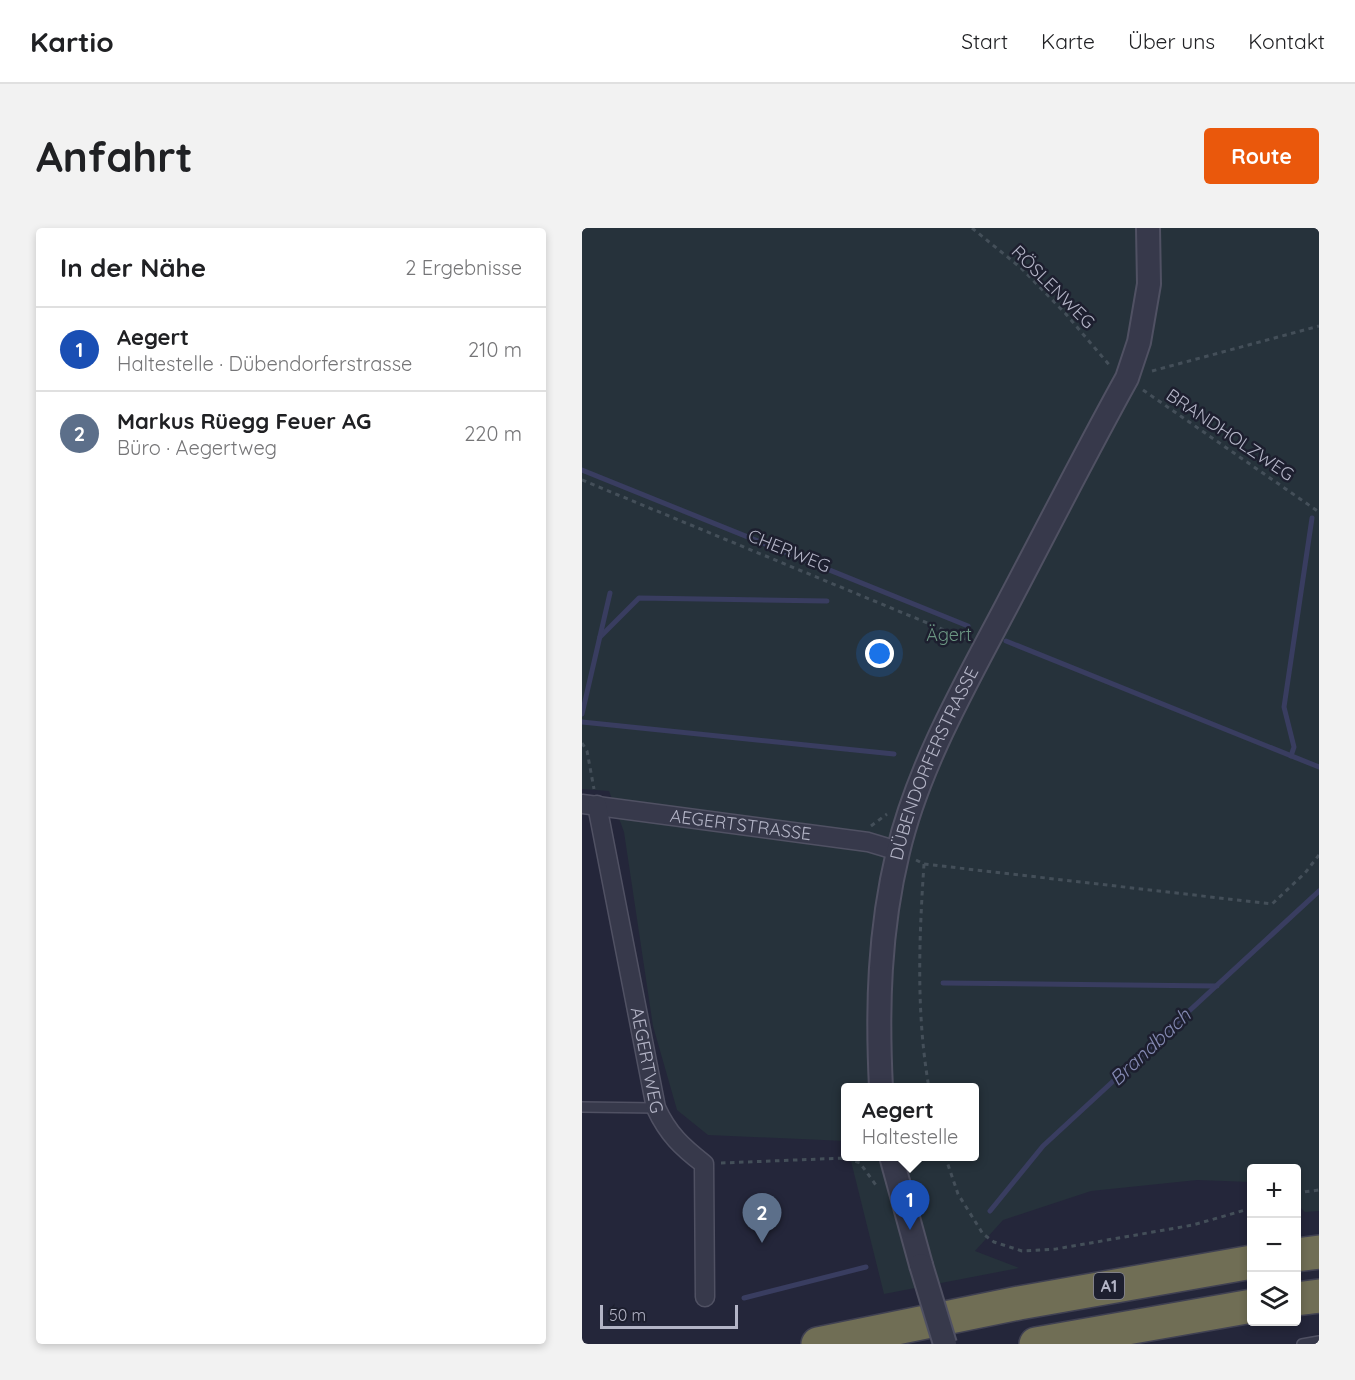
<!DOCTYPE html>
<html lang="de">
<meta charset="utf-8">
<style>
:root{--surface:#fff;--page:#f2f2f2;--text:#202124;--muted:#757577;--line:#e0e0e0;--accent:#ea580c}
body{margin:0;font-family:Quicksand,sans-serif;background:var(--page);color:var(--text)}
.controls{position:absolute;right:18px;bottom:18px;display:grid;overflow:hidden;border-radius:6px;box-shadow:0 3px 9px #0003}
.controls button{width:54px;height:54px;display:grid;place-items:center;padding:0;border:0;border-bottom:2px solid var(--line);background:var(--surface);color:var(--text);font:30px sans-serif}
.scale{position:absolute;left:18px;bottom:15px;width:138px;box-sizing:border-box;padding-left:6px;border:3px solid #b3b4c6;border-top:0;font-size:16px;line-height:21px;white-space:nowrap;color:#b3b4c6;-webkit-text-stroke:4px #1d1f2f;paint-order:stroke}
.you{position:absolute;left:298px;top:426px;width:21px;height:21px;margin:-15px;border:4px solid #fff;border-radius:50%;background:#1a73e8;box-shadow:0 0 0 9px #1a73e833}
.badge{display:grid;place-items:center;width:39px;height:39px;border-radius:50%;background:var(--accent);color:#fff;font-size:20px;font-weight:700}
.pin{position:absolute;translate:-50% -50px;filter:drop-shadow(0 2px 3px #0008)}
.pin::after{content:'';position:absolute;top:32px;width:21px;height:18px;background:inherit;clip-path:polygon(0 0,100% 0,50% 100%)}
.popup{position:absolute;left:259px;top:855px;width:138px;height:78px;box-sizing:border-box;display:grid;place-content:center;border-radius:6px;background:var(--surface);filter:drop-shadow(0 2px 4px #0005);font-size:20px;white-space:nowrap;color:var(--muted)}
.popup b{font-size:22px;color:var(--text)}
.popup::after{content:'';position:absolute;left:50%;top:100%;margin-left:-12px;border:12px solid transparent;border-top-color:var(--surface)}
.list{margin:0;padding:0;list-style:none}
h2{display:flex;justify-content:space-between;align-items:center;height:78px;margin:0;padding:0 24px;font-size:26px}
h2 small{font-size:20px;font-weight:400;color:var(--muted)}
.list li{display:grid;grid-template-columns:39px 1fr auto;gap:18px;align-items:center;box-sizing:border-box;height:84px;padding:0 24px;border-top:2px solid var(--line)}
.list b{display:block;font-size:22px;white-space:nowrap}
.list p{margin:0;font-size:20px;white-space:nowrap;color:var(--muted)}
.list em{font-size:20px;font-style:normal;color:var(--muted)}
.icon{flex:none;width:33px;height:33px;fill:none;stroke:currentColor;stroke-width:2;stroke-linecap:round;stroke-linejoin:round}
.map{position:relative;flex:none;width:737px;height:1116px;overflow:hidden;border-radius:6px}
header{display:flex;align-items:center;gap:36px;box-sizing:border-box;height:84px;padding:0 30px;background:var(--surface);border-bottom:2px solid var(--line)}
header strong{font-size:28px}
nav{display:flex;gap:33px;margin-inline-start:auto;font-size:21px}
.intro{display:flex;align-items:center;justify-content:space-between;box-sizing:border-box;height:144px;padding:0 36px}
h1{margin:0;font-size:42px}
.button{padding:15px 27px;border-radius:6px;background:var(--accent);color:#fff;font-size:21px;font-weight:700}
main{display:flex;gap:36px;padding:0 36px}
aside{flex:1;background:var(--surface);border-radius:6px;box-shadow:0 3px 9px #0003}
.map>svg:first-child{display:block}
.green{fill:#26323b}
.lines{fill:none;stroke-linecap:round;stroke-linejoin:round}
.stream{stroke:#393d60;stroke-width:5}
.service-casing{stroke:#505163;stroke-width:12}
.minor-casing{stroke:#505163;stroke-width:21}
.tertiary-casing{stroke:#505163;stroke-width:26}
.motorway-casing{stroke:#404152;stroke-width:36}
.path{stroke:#444f59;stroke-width:3;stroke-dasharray:4.5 4.5;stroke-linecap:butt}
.service{stroke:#37394b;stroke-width:9}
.minor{stroke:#37394b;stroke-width:18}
.tertiary{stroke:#37394b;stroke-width:22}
.motorway{stroke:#706e55;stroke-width:33}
.tertiary-bridge-casing{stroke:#505163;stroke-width:26;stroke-linecap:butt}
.tertiary-bridge{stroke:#37394b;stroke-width:22}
.labels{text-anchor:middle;stroke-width:5;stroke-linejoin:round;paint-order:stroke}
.shield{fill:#1d1f2f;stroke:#868799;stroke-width:1.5}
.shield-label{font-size:16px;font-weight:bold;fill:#b3b4c6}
.street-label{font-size:18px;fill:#b3b4c6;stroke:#1d1f2f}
.park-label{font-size:18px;fill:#6b9682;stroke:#1d1f2f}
.water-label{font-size:20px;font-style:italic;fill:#8489b2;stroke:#1d1f2f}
</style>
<header>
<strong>Kartio</strong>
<nav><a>Start</a><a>Karte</a><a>Über uns</a><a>Kontakt</a></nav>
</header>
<div class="intro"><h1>Anfahrt</h1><a class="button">Route</a></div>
<main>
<aside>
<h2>In der Nähe<small>2 Ergebnisse</small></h2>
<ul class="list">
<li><span class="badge" style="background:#1a4fb4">1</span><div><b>Aegert</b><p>Haltestelle · Dübendorferstrasse</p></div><em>210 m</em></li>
<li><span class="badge" style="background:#5c6f8a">2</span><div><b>Markus Rüegg Feuer AG</b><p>Büro · Aegertweg</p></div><em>220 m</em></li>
</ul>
</aside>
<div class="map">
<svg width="737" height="1116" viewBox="0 0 737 1116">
<rect width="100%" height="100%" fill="#24263a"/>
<polygon class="green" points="0,0 737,0 737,983 723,984 715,976 714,940 670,940 669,954 615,952 509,963 421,992 393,1023 437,1040 302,1066 268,929 392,928 392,860 264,860 263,913 126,907 95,882 71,798 42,604 27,563 0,561"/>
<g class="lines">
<g class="stream">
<polyline points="0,242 386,398"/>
<polyline points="18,409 57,370 245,373"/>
<polyline points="424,413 737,539"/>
<polyline points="0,486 28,365"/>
<polyline points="0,494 312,526"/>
<polyline points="709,528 712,519 702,479 730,290"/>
<polyline points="361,755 635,758"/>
<polyline points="408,983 461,918 737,663"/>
<polyline points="162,1070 284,1039"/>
</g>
<g class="service-casing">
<g id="service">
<polyline points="0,879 74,880"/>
<polyline points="720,1116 737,1113"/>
</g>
</g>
<g class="minor-casing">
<g id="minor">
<path id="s1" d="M0,576L286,614L316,623"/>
<path id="s2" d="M15,577L74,880C86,906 100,919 122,936L123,1069"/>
</g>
</g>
<g class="tertiary-casing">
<g id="tertiary">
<path id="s3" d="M299,860C295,780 297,703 316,624C336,539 383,457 424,379C464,303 503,226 545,150L557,114L567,56L566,0"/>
<polyline points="309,928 339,1037"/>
</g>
</g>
<g class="motorway-casing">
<g id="motorway">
<polyline points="714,1027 737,1024"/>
<polyline points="714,1071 737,1068"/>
<polyline points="236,1116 437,1075 670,1034"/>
<polyline points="454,1116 670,1078"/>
</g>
</g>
<g class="path">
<polyline points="390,0 439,40 483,85 529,139"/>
<polyline points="570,143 737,98"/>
<polyline points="561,162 737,284"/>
<polyline points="0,252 384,411"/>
<polyline points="0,515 5,523 12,561"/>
<polyline points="289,598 305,586"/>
<polyline points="334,632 342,636 690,676 723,645 737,627"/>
<path d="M342,636C337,711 334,785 347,860"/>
<polyline points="363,928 376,966 401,1006 412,1014 440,1023 474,1021 611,997 670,980"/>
<polyline points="139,935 264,930 278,935 296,960"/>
<polyline points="714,965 737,962"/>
</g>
<use href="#service" class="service"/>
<use href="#minor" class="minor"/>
<use href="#tertiary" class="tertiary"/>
<use href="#motorway" class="motorway"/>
<g class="tertiary-bridge-casing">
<polyline id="tertiary-bridge" points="339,1037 363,1116"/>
</g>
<use href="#tertiary-bridge" class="tertiary-bridge"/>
</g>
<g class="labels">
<rect class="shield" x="512" y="1045" width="30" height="26" rx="4.5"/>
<g class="shield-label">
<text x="527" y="1064">A1</text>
</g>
<g class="street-label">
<text transform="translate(471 59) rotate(45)" y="6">RÖSLENWEG</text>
<text transform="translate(648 207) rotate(34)" y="6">BRANDHOLZWEG</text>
<text transform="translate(207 323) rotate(22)" y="6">CHERWEG</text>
<text dy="6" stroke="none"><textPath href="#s3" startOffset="333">DÜBENDORFERSTRASSE</textPath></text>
<text dy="6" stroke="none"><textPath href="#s1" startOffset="160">AEGERTSTRASSE</textPath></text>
<text dy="6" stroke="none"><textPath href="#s2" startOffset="260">AEGERTWEG</textPath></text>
</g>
<g class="park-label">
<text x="367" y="413">Ägert</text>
</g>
<g class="water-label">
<text transform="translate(568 819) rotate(-43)" y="7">Brandbach</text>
</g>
</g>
</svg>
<div class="controls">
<button>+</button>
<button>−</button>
<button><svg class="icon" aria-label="layers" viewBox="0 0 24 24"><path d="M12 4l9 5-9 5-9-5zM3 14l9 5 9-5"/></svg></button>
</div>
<div class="scale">50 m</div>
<div class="you"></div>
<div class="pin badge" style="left:328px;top:1002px;background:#1a4fb4">1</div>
<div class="popup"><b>Aegert</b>Haltestelle</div>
<div class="pin badge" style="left:180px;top:1015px;background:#5c6f8a">2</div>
</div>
</main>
